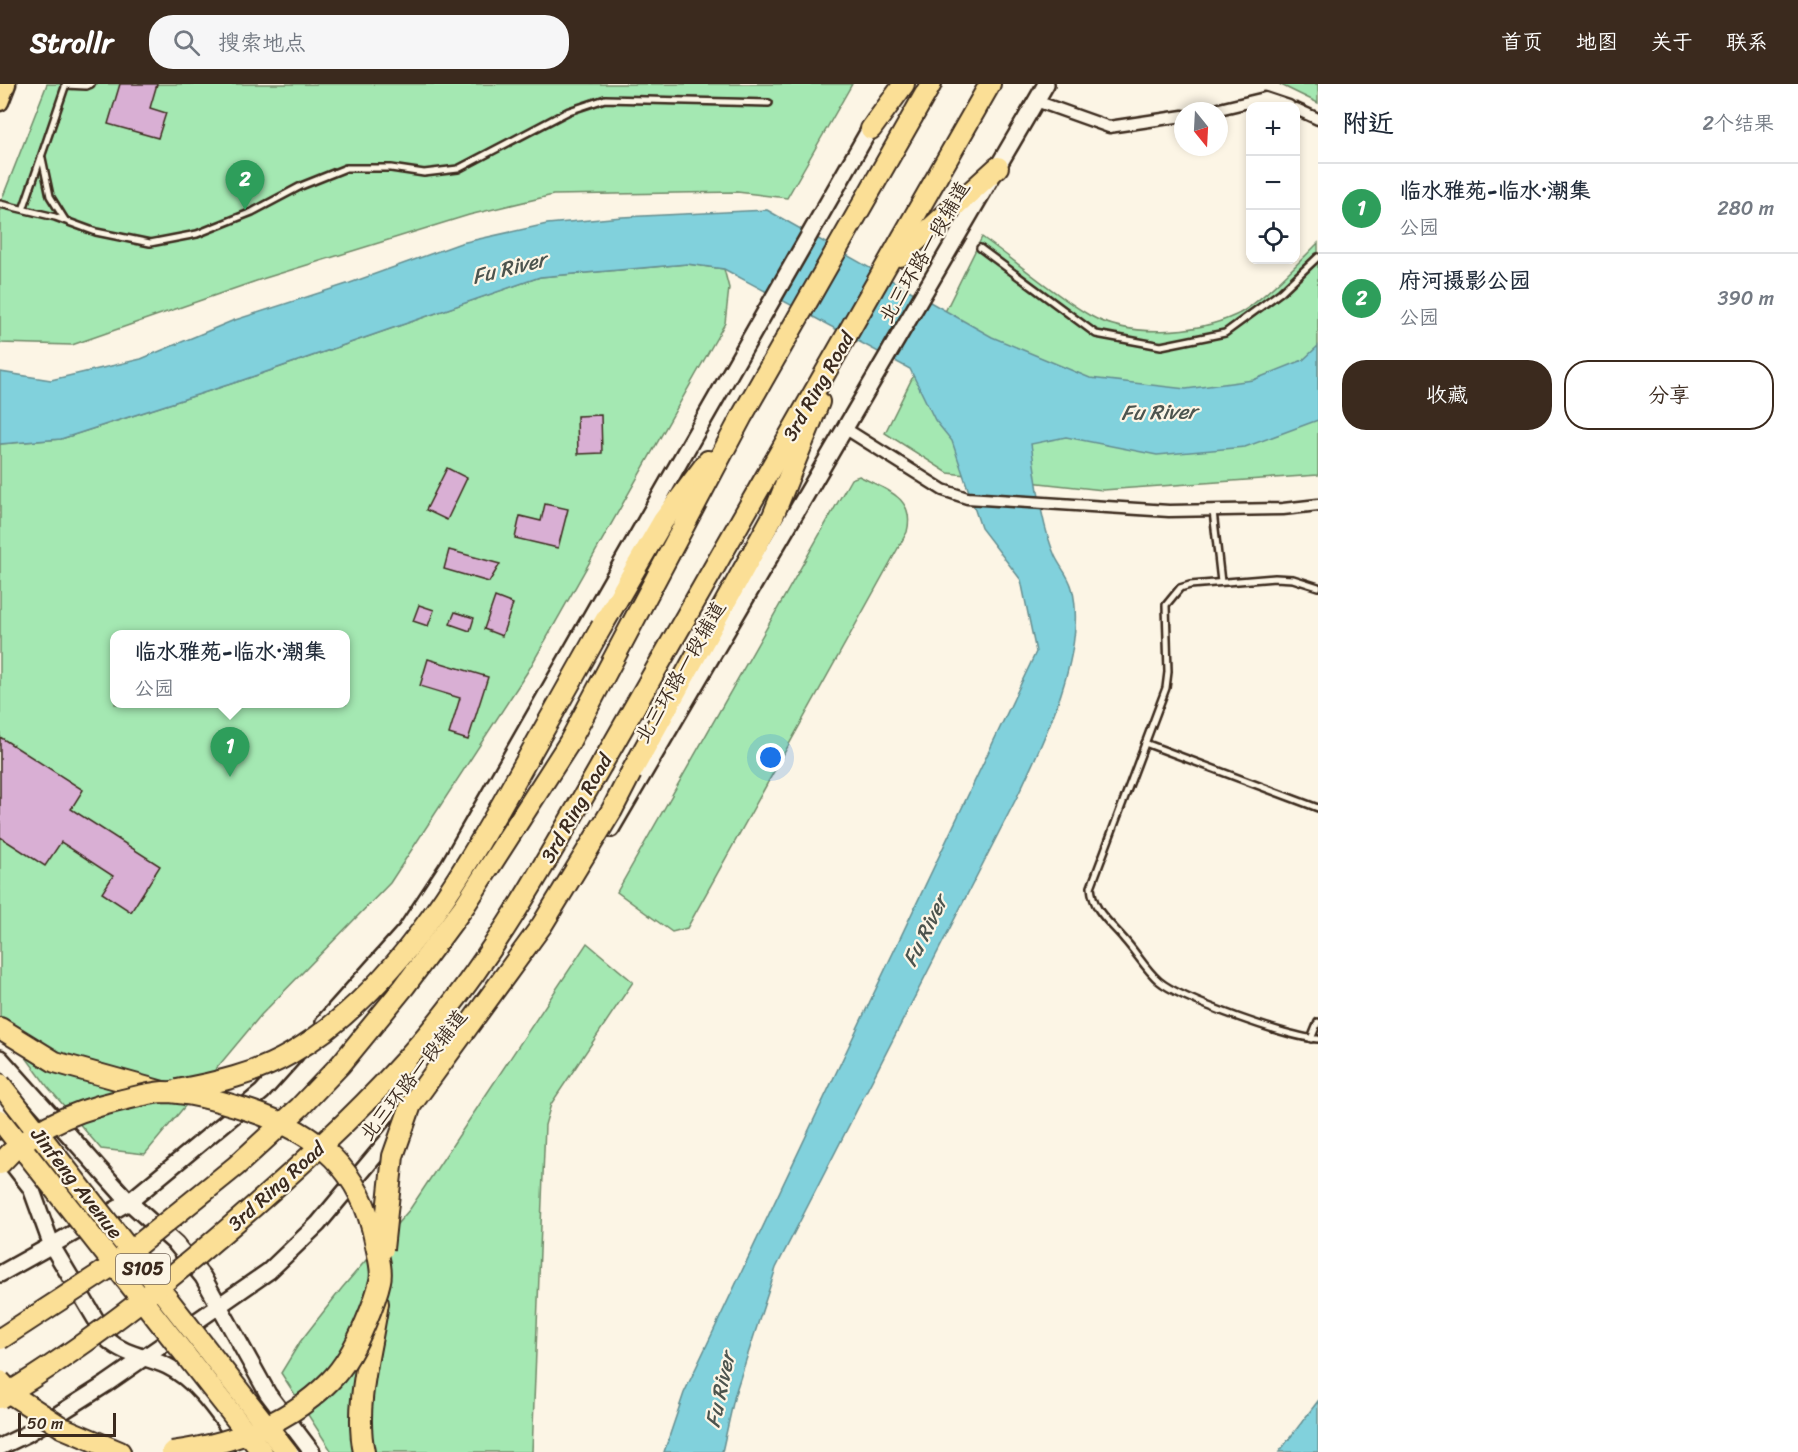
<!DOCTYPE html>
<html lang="zh">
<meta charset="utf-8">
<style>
:root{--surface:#fff;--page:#f6f6f7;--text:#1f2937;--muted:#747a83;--line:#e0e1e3;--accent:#3b2a1e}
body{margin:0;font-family:Sriracha,"LXGW WenKai TC",sans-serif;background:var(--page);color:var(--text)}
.controls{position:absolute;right:18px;top:18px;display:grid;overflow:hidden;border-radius:12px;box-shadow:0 3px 9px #0003}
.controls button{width:54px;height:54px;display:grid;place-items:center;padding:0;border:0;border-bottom:2px solid var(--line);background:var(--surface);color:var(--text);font:30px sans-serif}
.compass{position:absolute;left:1174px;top:18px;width:54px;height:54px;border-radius:50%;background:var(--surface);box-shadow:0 3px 9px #0003;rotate:162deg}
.scale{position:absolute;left:18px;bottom:15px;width:98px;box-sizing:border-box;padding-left:6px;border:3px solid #3b2a1e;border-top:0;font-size:16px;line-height:21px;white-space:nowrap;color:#3b2a1e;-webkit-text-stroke:4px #fcf5e5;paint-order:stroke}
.you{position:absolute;left:771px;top:674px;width:21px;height:21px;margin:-15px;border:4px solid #fff;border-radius:50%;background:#1a73e8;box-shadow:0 0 0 9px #1a73e833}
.badge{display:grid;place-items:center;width:39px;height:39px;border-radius:50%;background:var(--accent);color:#fff;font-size:20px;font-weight:700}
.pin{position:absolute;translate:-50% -50px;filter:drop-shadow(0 2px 3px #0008)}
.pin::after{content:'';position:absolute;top:32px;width:21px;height:18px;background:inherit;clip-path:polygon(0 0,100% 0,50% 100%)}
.popup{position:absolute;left:110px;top:546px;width:240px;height:78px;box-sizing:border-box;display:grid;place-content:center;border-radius:12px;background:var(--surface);filter:drop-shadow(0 2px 4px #0005);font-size:20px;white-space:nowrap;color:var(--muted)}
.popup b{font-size:22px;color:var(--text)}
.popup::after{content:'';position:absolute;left:50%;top:100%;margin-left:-12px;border:12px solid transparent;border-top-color:var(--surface)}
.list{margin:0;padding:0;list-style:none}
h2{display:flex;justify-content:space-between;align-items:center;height:78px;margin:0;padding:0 24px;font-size:26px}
h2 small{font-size:20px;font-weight:400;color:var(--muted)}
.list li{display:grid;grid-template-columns:39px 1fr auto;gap:18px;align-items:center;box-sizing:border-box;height:90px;padding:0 24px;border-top:2px solid var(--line)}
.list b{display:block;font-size:22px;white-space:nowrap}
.list p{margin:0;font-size:20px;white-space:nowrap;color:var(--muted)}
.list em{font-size:20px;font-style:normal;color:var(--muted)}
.actions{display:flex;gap:12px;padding:18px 24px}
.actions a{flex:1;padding:14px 0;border:2px solid var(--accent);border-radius:24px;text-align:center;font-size:21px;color:var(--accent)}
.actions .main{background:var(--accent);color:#fff}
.icon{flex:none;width:33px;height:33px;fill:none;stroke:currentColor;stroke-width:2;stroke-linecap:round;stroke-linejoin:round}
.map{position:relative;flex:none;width:1318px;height:1368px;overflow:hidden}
header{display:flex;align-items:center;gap:36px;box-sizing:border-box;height:84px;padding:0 30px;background:var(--accent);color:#fff}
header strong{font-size:28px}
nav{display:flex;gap:33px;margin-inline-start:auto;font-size:21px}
.search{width:420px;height:54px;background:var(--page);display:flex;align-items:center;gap:15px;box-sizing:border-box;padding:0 21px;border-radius:24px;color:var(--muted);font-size:22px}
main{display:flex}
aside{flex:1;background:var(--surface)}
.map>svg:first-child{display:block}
.green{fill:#a4e8b2;stroke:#708968;stroke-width:1.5;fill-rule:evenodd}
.water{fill:#81d1dc;stroke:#658e90;stroke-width:1.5}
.building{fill:#d9afd4;stroke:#3b2a1e;stroke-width:1.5}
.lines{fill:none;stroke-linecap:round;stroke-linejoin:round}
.lane-casing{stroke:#3b2a1e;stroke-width:10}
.street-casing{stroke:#3b2a1e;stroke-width:15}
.secondary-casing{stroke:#3b2a1e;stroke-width:20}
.primary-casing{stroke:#3b2a1e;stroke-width:21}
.highway-casing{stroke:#3b2a1e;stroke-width:24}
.lane{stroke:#fcf5e5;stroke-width:5}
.street{stroke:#fcf5e5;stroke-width:10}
.secondary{stroke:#fcf5e5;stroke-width:15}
.primary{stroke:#fbdf96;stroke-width:16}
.highway{stroke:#fbdf96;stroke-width:20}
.highway-bridge-casing{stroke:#3b2a1e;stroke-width:24;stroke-linecap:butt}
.highway-bridge{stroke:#fbdf96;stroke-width:20}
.labels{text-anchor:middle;stroke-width:4.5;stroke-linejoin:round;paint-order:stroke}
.shield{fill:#fcf5e5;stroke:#75675a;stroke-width:1.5}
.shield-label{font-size:18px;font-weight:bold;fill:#3b2a1e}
.street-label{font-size:20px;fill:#3b2a1e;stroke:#fcf5e5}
.water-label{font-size:21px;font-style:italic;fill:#4c544e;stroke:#fcf5e5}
</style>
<header>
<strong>Strollr</strong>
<div class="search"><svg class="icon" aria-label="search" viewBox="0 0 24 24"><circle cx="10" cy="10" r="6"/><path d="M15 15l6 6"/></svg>搜索地点</div>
<nav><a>首页</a><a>地图</a><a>关于</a><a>联系</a></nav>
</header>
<main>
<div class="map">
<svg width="1318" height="1368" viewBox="0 0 1318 1368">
<rect width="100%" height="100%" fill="#fcf5e5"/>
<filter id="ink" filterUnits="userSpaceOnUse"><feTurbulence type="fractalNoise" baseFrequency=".0167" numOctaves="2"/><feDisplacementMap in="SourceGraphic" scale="12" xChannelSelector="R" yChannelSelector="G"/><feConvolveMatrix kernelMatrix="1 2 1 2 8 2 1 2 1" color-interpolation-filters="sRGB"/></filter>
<g filter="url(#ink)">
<g class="green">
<polygon points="47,0 852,0 787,114 737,108 553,111 469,131 262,195 72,261 0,259 0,120"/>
<polygon points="1279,0 1318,0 1318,19"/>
<path d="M982,153C1017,178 1052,209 1089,231C1129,254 1195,250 1236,231C1258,221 1300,177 1318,159V391L1103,406L948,389L885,349Z"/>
<path d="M687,180L724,185L729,204L725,239L528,587L390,799L261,931L145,1070L101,1065L47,1002L0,938V360L61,355L243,296L540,193ZM115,550H346V620H115Z"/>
<path d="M859,392C886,406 916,413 907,448L687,844L672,848L617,808L851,395Z"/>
<polygon points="587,859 633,898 551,1020 545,1041 532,1368 332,1368 281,1289 300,1258 342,1204 410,1125"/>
</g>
<g class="water">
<path d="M767,126L992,253L1090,294L1186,305L1253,296L1303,276L1318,262V336L1245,363L1157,371L1066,353L1031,360C1037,397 1040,437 1055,472C1060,483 1069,492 1072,504C1088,566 1044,657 1017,713L776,1184L735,1310L722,1368H664L684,1309L1036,568L1021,496L981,444L952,357L935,336L910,285L724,185L687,180L540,193L243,296L61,355L0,360V288L51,296L141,275L232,237L350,199L461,159L547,140L622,133Z"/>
<polygon points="1318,1317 1318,1368 1279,1368"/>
</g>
<g class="building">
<polygon points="120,0 157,0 150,24 166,29 158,54 108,40"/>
<polygon points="601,331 602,369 578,370 577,332"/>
<polygon points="447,384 467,394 447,436 426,426"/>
<polygon points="545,420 568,425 558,464 515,454 520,432 541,437"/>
<polygon points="449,466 500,480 489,498 444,485"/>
<polygon points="495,513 513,520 502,552 484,545"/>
<polygon points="419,521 434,526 428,542 413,537"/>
<polygon points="455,528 474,534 470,547 450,540"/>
<polygon points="428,575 488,593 468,656 449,650 460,614 420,602"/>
<polygon points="0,653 83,706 71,725 160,782 131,828 102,809 113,792 61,758 45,782 0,753"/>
</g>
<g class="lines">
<g class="lane-casing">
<g id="lane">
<polyline points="65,1 86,2 91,0"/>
<polyline points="42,74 50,112 65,136"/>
<polyline points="0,120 55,133 96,148 150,159 197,150 252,128 301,102 346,84 391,84 424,89 458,85 569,27 605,15 769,19"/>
<polyline points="24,123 66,0"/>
<polyline points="980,164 1096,250 1161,262 1225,249 1281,208 1318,173"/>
<polyline points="1213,427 1221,498"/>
<path d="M1318,503L1293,495L1275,494L1190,501L1180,504L1166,521L1168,588L1166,604L1091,803C1093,827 1109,837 1124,855C1136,868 1146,886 1159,897C1180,915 1290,954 1318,955"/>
<polyline points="1145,659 1318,724"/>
<polyline points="1311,955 1318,938"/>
</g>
</g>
<g class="street-casing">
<g id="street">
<polyline points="1036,17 1109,43 1183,32"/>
<polyline points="1296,25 1318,35"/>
<polyline points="1211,27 1265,14 1289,22"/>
<polyline points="846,345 943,406 967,414 1169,427 1283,425 1318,421"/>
</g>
</g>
<g class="secondary-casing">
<g id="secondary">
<polyline points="611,745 1046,0"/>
<polyline points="324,938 406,846 449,781 875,36"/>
<polyline points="0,974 129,1118 176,1160 203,1193 268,1310 312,1368"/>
<path d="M0,1064L31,1104L52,1162L108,1256C126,1272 146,1272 167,1282C201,1298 224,1339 246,1368"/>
<polyline points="0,1190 129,1118 262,1008 296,970"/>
<polyline points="0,1363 27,1350 106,1300 269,1187 318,1140 399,1043"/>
</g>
</g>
<g class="primary-casing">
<polyline id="primary" points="0,18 7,0"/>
</g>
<g class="highway-casing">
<g id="highway">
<polyline points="871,45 904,0"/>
<polyline points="900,172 998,83"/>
<polyline points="602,542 663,437 708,377"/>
<polyline points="569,659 742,332 931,0"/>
<polyline points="602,680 990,0"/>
<polyline points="631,689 773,432 819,318"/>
<polyline points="0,944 55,978 163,1008"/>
<polyline points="63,1344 120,1368"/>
<path d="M364,1368C354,1321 371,1266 378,1219"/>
</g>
</g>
<use href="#lane" class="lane"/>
<use href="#street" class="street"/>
<use href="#secondary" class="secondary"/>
<use href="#primary" class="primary"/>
<use href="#highway" class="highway"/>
<g class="highway-bridge-casing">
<g id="highway-bridge">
<polyline points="0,1000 287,1368"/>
<path d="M177,1006C215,999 256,990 290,970C392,911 459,797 515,697C544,645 573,594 602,542"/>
<polyline points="0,1036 262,1368"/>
<path d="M0,1080C30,1045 74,1027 118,1017C132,1014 148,1009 163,1008C191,1008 224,1018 251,1027C318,1049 361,1086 375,1157C377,1168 383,1186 380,1197C377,1211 371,1226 365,1240C356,1261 346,1281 330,1297C288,1340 230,1360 172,1368"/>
<polyline points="383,1165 393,1072 411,1021 542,841 612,726 631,689"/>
<polyline points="0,1255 112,1182 236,1082 300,1023 341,980 404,903 465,821 569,659"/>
<polyline points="0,1297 14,1312 63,1344"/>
<path d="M0,1314C97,1256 186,1183 270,1108C329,1056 387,1001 436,940C501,860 551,769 602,680"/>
</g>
</g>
<use href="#highway-bridge" class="highway-bridge"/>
</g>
</g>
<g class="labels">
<rect class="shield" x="116" y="1170" width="54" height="30" rx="4.5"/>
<g class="shield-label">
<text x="143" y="1191">S105</text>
</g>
<g class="street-label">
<text transform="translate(924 168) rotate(-60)" y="7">北三环路一段辅道</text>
<text transform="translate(818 302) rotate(-60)" y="7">3rd Ring Road</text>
<text transform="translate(680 588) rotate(-60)" y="7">北三环路一段辅道</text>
<text transform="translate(576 724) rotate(-60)" y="7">3rd Ring Road</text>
<text transform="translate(413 991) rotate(-52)" y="7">北三环路一段辅道</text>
<text transform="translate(77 1099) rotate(52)" y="7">Jinfeng Avenue</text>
<text transform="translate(276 1102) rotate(-42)" y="7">3rd Ring Road</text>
</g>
<g class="water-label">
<text transform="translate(509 184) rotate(-14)" y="7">Fu River</text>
<text transform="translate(1159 328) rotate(-1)" y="7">Fu River</text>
<text transform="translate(925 847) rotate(-64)" y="7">Fu River</text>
<text transform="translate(720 1306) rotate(-78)" y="7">Fu River</text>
</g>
</g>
</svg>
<div class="controls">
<button>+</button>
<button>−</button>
<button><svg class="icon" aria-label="locate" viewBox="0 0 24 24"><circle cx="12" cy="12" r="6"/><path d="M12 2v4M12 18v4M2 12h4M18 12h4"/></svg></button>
</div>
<svg class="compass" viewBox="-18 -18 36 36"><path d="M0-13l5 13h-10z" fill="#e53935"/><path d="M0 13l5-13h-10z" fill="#747a83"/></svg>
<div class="scale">50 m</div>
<div class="you"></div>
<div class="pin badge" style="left:230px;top:693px;background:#2e9e5b">1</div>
<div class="popup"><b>临水雅苑-临水·潮集</b>公园</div>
<div class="pin badge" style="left:245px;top:126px;background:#2e9e5b">2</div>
</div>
<aside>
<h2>附近<small>2个结果</small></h2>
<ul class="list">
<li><span class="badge" style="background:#2e9e5b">1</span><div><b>临水雅苑-临水·潮集</b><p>公园</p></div><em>280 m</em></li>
<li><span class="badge" style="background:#2e9e5b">2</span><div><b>府河摄影公园</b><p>公园</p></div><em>390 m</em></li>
</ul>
<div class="actions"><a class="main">收藏</a><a>分享</a></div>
</aside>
</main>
